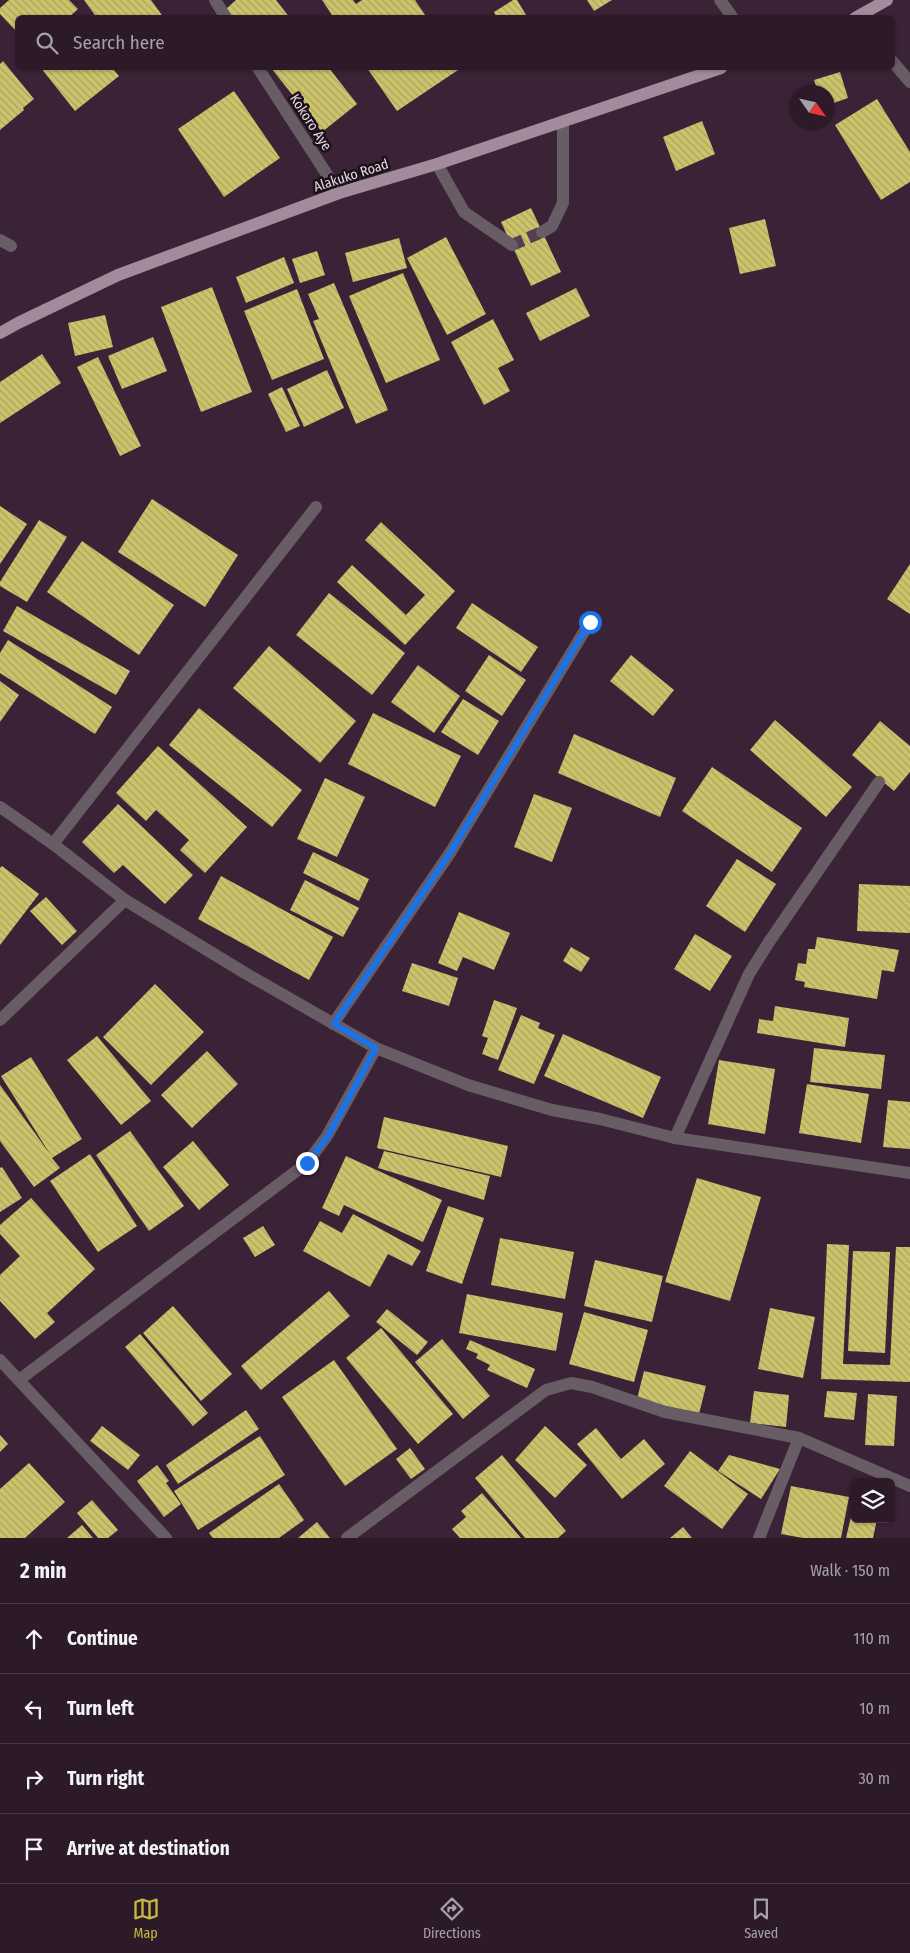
<!DOCTYPE html>
<meta charset="utf-8">
<style>
:root{--surface:#2c1a28;--page:#382734;--text:#f1f3f6;--muted:#a6a1a8;--line:#483845;--accent:#c7bb3c}
body{margin:0;font-family:"Fira Sans Condensed",sans-serif;background:var(--page);color:var(--text)}
.controls{position:absolute;right:15px;bottom:15px;display:grid;overflow:hidden;border-radius:8px;box-shadow:0 1px 4px #0004}
.controls button{width:45px;height:45px;display:grid;place-items:center;padding:0;border:0;border-bottom:1px solid var(--line);background:var(--surface);color:var(--text);font:25px sans-serif}
.compass{position:absolute;left:790px;top:85px;width:45px;height:45px;border-radius:50%;background:var(--surface);box-shadow:0 1px 4px #0004;rotate:124deg}
.stop{position:absolute;width:15px;height:15px;margin:-11px;border:4px solid #1a73e8;border-radius:50%;background:#fff}
.stop.end{background:#1a73e8;border-color:#fff;box-shadow:0 1px 5px #0008}
.list{margin:0;padding:0;list-style:none}
h2{display:flex;justify-content:space-between;align-items:center;height:65px;margin:0;padding:0 20px;font-size:21px}
h2 small{font-size:16px;font-weight:400;color:var(--muted)}
.list li{display:grid;grid-template-columns:32px 1fr auto;gap:15px;align-items:center;box-sizing:border-box;height:70px;padding:0 20px;border-top:1px solid var(--line)}
.list b{display:block;font-size:19px;white-space:nowrap}
.list em{font-size:16px;font-style:normal;color:var(--muted)}
.icon{flex:none;width:28px;height:28px;fill:none;stroke:currentColor;stroke-width:2;stroke-linecap:round;stroke-linejoin:round}
.map{position:relative;flex:none;width:910px;height:1538px;overflow:hidden}
.search{position:absolute;background:var(--surface);box-shadow:0 1px 4px #0004;left:15px;right:15px;top:15px;height:55px;display:flex;align-items:center;gap:12px;box-sizing:border-box;padding:0 18px;border-radius:8px;color:var(--muted);font-size:19px}
.sheet{height:345px;background:var(--surface)}
nav{display:flex;justify-content:space-around;align-items:center;box-sizing:border-box;height:70px;border-top:1px solid var(--line);background:var(--surface);font-size:14px;color:var(--muted)}
nav a{display:grid;justify-items:center;gap:2px}
nav .on{color:var(--accent)}
.map>svg:first-child{display:block}
.building{fill:url(#building-back-hatch)}
.lines{fill:none;stroke-linecap:round;stroke-linejoin:round}
.minor-tunnel{stroke:#543e50;stroke-width:12;stroke-dasharray:12 6;stroke-linecap:butt}
.minor{stroke:#685c65;stroke-width:12}
.major{stroke:#a38b9e;stroke-width:12}
.route{stroke:#1a73e8;stroke-width:6}
.labels{text-anchor:middle;stroke-width:5;stroke-linejoin:round;paint-order:stroke}
.street-label{font-size:14px;fill:#e7d8e3;stroke:#1b1119}
</style>
<div class="map">
<svg width="910" height="1538" viewBox="0 0 910 1538">
<defs>
<pattern id="building-back-hatch" width="6" height="6" patternUnits="userSpaceOnUse" patternTransform="scale(1.25)"><rect width="6" height="6" fill="#ccc46b"/><path d="M-1 5l2 2M0 0l6 6M5-1l2 2" fill="none" stroke="#aaa361"/></pattern>
</defs>
<rect width="100%" height="100%" fill="#3a2336"/>
<g class="building">
<polygon points="9,0 69,0 78,9 68,18 18,18 18,33 0,14 0,8"/>
<polygon points="84,0 151,0 164,18 97,18"/>
<polygon points="236,0 276,0 290,18 232,18 226,9"/>
<polygon points="322,0 353,0 356,4 362,0 415,0 427,18 334,18"/>
<polygon points="513,0 517,0 528,18 497,18 494,12"/>
<polygon points="587,0 612,0 594,11"/>
<polygon points="3,61 34,99 23,108 24,110 0,130 0,64"/>
<polygon points="41,68 112,68 119,76 75,111"/>
<polygon points="271,68 329,68 357,104 322,132"/>
<polygon points="367,68 461,68 397,111"/>
<polygon points="840,72 848,98 828,105 828,92 818,92 814,80"/>
<polygon points="234,91 280,158 224,197 178,129"/>
<polygon points="877,99 910,152 910,182 881,200 835,125"/>
<polygon points="702,121 715,154 676,171 663,137"/>
<polygon points="531,208 561,272 531,286 501,222"/>
<polygon points="765,219 776,266 740,274 729,228"/>
<polygon points="446,237 486,314 447,335 407,258"/>
<polygon points="399,238 407,268 353,282 345,253"/>
<polygon points="317,251 325,275 300,283 292,259"/>
<polygon points="284,257 294,283 246,303 236,277"/>
<polygon points="403,273 440,360 386,383 349,296"/>
<polygon points="334,283 388,410 356,424 313,321 319,319 308,294"/>
<polygon points="212,287 252,392 201,412 161,307"/>
<polygon points="576,288 590,316 540,341 526,313"/>
<polygon points="297,289 324,359 272,380 244,311"/>
<polygon points="105,315 113,347 75,356 68,323"/>
<polygon points="493,319 514,360 498,368 510,391 484,405 451,342"/>
<polygon points="153,337 167,371 122,389 108,356"/>
<polygon points="42,354 61,383 0,423 0,382"/>
<polygon points="98,357 141,446 120,456 77,367"/>
<polygon points="327,370 344,408 304,427 287,389"/>
<polygon points="282,387 300,426 286,432 268,394"/>
<polygon points="152,499 238,555 205,607 118,552"/>
<polygon points="0,506 27,524 0,564"/>
<polygon points="39,520 67,537 27,602 0,586 0,582"/>
<polygon points="381,522 455,591 405,645 337,582 352,565 406,615 425,595 365,540"/>
<polygon points="82,541 174,605 139,655 47,592"/>
<polygon points="910,564 910,614 887,599"/>
<polygon points="329,593 405,653 372,695 296,635"/>
<polygon points="472,603 538,647 521,672 456,628"/>
<polygon points="17,606 130,671 116,695 3,631"/>
<polygon points="8,640 112,707 95,734 0,673 0,653"/>
<polygon points="269,646 356,721 320,763 233,688"/>
<polygon points="489,655 526,680 502,716 465,691"/>
<polygon points="631,655 674,690 653,716 610,681"/>
<polygon points="418,665 460,696 434,733 391,702"/>
<polygon points="0,681 19,695 0,722"/>
<polygon points="463,699 499,721 478,755 441,732"/>
<polygon points="199,708 302,790 272,827 169,745"/>
<polygon points="373,713 461,756 435,807 348,764"/>
<polygon points="775,720 852,787 826,817 750,750"/>
<polygon points="880,721 910,746 910,772 894,791 852,755"/>
<polygon points="574,734 676,778 660,817 558,773"/>
<polygon points="158,746 247,827 205,873 180,850 189,840 156,810 146,821 116,793"/>
<polygon points="712,767 802,828 772,872 682,811"/>
<polygon points="325,778 365,797 337,857 297,839"/>
<polygon points="534,794 572,808 552,862 514,847"/>
<polygon points="118,804 193,875 165,904 123,865 114,873 82,842"/>
<polygon points="313,852 369,879 359,901 303,873"/>
<polygon points="737,859 776,884 745,932 706,906"/>
<polygon points="2,866 39,894 0,945 0,868"/>
<polygon points="221,876 333,937 309,980 198,919"/>
<polygon points="305,880 359,908 343,937 290,910"/>
<polygon points="859,884 910,886 910,933 857,931"/>
<polygon points="46,897 77,931 62,945 30,911"/>
<polygon points="459,912 510,933 494,970 463,957 457,971 438,963"/>
<polygon points="695,934 732,956 710,991 674,969"/>
<polygon points="817,937 899,950 894,972 882,970 877,999 804,987 805,982 795,980 798,963 806,964 808,949 815,949"/>
<polygon points="571,947 590,958 581,972 563,961"/>
<polygon points="412,963 458,978 449,1006 402,991"/>
<polygon points="155,984 204,1032 151,1085 103,1037"/>
<polygon points="494,1000 517,1008 498,1060 482,1054 488,1038 482,1036"/>
<polygon points="775,1006 849,1018 845,1047 757,1033 759,1019 773,1021"/>
<polygon points="521,1015 540,1023 538,1028 555,1035 534,1084 498,1070"/>
<polygon points="563,1034 661,1077 643,1118 544,1076"/>
<polygon points="97,1036 151,1101 121,1125 67,1060"/>
<polygon points="814,1048 885,1055 881,1089 810,1082"/>
<polygon points="207,1051 238,1084 192,1128 161,1095"/>
<polygon points="31,1057 82,1139 52,1158 60,1168 34,1187 0,1141 0,1085 50,1154 1,1076"/>
<polygon points="719,1060 775,1069 765,1134 708,1124"/>
<polygon points="807,1084 869,1094 861,1143 799,1133"/>
<polygon points="888,1100 910,1102 910,1149 883,1147"/>
<polygon points="384,1117 508,1146 501,1177 377,1148"/>
<polygon points="130,1131 184,1206 149,1231 96,1155"/>
<polygon points="193,1141 229,1185 199,1210 163,1167"/>
<polygon points="384,1151 490,1176 484,1200 378,1168"/>
<polygon points="90,1154 137,1226 98,1252 50,1181"/>
<polygon points="346,1156 442,1200 423,1242 344,1205 339,1216 322,1208"/>
<polygon points="2,1167 22,1198 0,1212 0,1168"/>
<polygon points="697,1178 761,1197 730,1301 665,1282"/>
<polygon points="31,1198 95,1269 47,1313 55,1322 35,1339 0,1301 0,1275 20,1256 0,1234 0,1225"/>
<polygon points="448,1206 484,1218 462,1284 426,1271"/>
<polygon points="353,1214 421,1251 412,1266 388,1254 370,1287 303,1251 320,1221 342,1233"/>
<polygon points="263,1226 275,1245 255,1257 243,1238"/>
<polygon points="500,1238 574,1252 565,1299 491,1285"/>
<polygon points="827,1244 849,1245 843,1364 890,1365 896,1247 910,1247 910,1382 821,1379"/>
<polygon points="853,1251 890,1252 885,1353 848,1351"/>
<polygon points="595,1260 663,1276 652,1322 584,1306"/>
<polygon points="329,1291 350,1316 261,1390 241,1366"/>
<polygon points="467,1294 563,1313 556,1351 459,1333"/>
<polygon points="173,1306 232,1374 201,1401 143,1333"/>
<polygon points="770,1308 815,1317 803,1378 758,1369"/>
<polygon points="387,1309 428,1342 417,1355 376,1322"/>
<polygon points="584,1312 648,1330 634,1382 569,1364"/>
<polygon points="381,1328 453,1414 418,1444 346,1358"/>
<polygon points="140,1334 208,1413 193,1426 125,1347"/>
<polygon points="442,1339 490,1396 463,1419 415,1362"/>
<polygon points="470,1340 535,1369 527,1388 487,1370 490,1365 476,1358 478,1354 466,1349"/>
<polygon points="334,1360 397,1449 345,1486 282,1397"/>
<polygon points="644,1371 706,1386 699,1414 637,1399"/>
<polygon points="754,1391 789,1395 786,1427 750,1423"/>
<polygon points="827,1391 857,1393 854,1420 824,1417"/>
<polygon points="868,1394 897,1396 894,1446 865,1445"/>
<polygon points="246,1410 259,1429 178,1484 166,1465"/>
<polygon points="102,1426 140,1455 128,1470 90,1441"/>
<polygon points="545,1426 587,1465 555,1498 515,1460"/>
<polygon points="596,1428 621,1459 644,1439 665,1464 622,1499 577,1444"/>
<polygon points="0,1435 8,1444 0,1452"/>
<polygon points="260,1436 285,1475 198,1530 174,1491"/>
<polygon points="410,1448 425,1469 411,1479 396,1459"/>
<polygon points="690,1451 748,1494 722,1529 664,1486"/>
<polygon points="502,1455 566,1531 558,1538 525,1538 475,1478"/>
<polygon points="729,1455 780,1469 761,1499 718,1471"/>
<polygon points="29,1463 65,1502 25,1538 0,1538 0,1489"/>
<polygon points="157,1465 169,1481 166,1483 181,1504 164,1517 137,1481"/>
<polygon points="279,1484 304,1520 279,1538 213,1538 209,1533"/>
<polygon points="791,1486 849,1497 841,1538 803,1538 781,1534"/>
<polygon points="482,1493 521,1538 460,1538 452,1529 466,1517 461,1511"/>
<polygon points="92,1500 118,1530 108,1538 98,1538 77,1513"/>
<polygon points="853,1508 854,1519 877,1519 873,1538 846,1538"/>
<polygon points="317,1522 330,1538 298,1538"/>
<polygon points="82,1525 93,1538 67,1538"/>
<polygon points="683,1527 692,1538 670,1538"/>
</g>
<g class="lines">
<polyline class="minor-tunnel" points="512,245 542,232"/>
<g class="minor">
<polyline points="215,0 226,18"/>
<polyline points="720,0 733,18"/>
<polyline points="892,61 910,82"/>
<polyline points="258,68 339,193"/>
<polyline points="437,164 464,212 512,245"/>
<polyline points="542,232 552,226 563,203 563,121"/>
<polyline points="0,240 11,246"/>
<polyline points="0,807 53,844 125,900 245,973 376,1048 468,1085 552,1110 600,1119 675,1138 910,1173"/>
<polyline points="53,844 316,507"/>
<polyline points="0,1020 125,900"/>
<polyline points="333,1024 450,853 590,622"/>
<polyline points="675,1138 749,974 769,942 879,782"/>
<polyline points="0,1360 166,1538"/>
<polyline points="19,1380 307,1163 327,1136 376,1048"/>
<polyline points="347,1538 546,1390 571,1383 592,1387 665,1412 799,1438 910,1486"/>
<polyline points="759,1538 799,1438"/>
</g>
<g class="major">
<polyline points="855,18 887,0"/>
<polyline points="0,333 18,323 118,275 339,193 437,164 721,68"/>
</g>
</g>
<g class="lines">
<polyline class="route" points="307,1163 328,1136 376,1048 334,1024 450,853 590,622"/>
</g>
<g class="labels">
<g class="street-label">
<text transform="translate(311 122) rotate(57)" y="5">Kokoro Aye</text>
<text transform="translate(351 175) rotate(-18)" y="5">Alakuko Road</text>
</g>
</g>
</svg>
<div class="controls">
<button><svg class="icon" aria-label="layers" viewBox="0 0 24 24"><path d="M12 4l9 5-9 5-9-5zM3 14l9 5 9-5"/></svg></button>
</div>
<svg class="compass" viewBox="-18 -18 36 36"><path d="M0-13l5 13h-10z" fill="#e53935"/><path d="M0 13l5-13h-10z" fill="#a6a1a8"/></svg>
<div class="stop" style="left:590px;top:622px"></div>
<div class="stop end" style="left:307px;top:1163px"></div>
<div class="search"><svg class="icon" aria-label="search" viewBox="0 0 24 24"><circle cx="10" cy="10" r="6"/><path d="M15 15l6 6"/></svg>Search here</div>
</div>
<section class="sheet">
<h2>2 min<small>Walk · 150 m</small></h2>
<ul class="list">
<li><svg class="icon" aria-label="ahead" viewBox="0 0 24 24"><path d="M12 20V5M6 11l6-6 6 6"/></svg><div><b>Continue</b></div><em>110 m</em></li>
<li><svg class="icon" aria-label="left" viewBox="0 0 24 24"><path d="M17 20v-9H6M10 6l-5 5 5 5"/></svg><div><b>Turn left</b></div><em>10 m</em></li>
<li><svg class="icon" aria-label="right" viewBox="0 0 24 24"><path d="M7 20v-9h11M14 6l5 5-5 5"/></svg><div><b>Turn right</b></div><em>30 m</em></li>
<li><svg class="icon" aria-label="arrive" viewBox="0 0 24 24"><path d="M6 21V4h12l-3 4 3 4H6"/></svg><div><b>Arrive at destination</b></div></li>
</ul>
</section>
<nav>
<a class="on"><svg class="icon" aria-label="map" viewBox="0 0 24 24"><path d="M3 6l6-2 6 2 6-2v14l-6 2-6-2-6 2zM9 4v14M15 6v14"/></svg>Map</a>
<a><svg class="icon" aria-label="directions" viewBox="0 0 24 24"><path d="M12 3l9 9-9 9-9-9zM9 14v-3h6M13 9l2 2-2 2"/></svg>Directions</a>
<a><svg class="icon" aria-label="saved" viewBox="0 0 24 24"><path d="M7 4h10v16l-5-4-5 4z"/></svg>Saved</a>
</nav>
